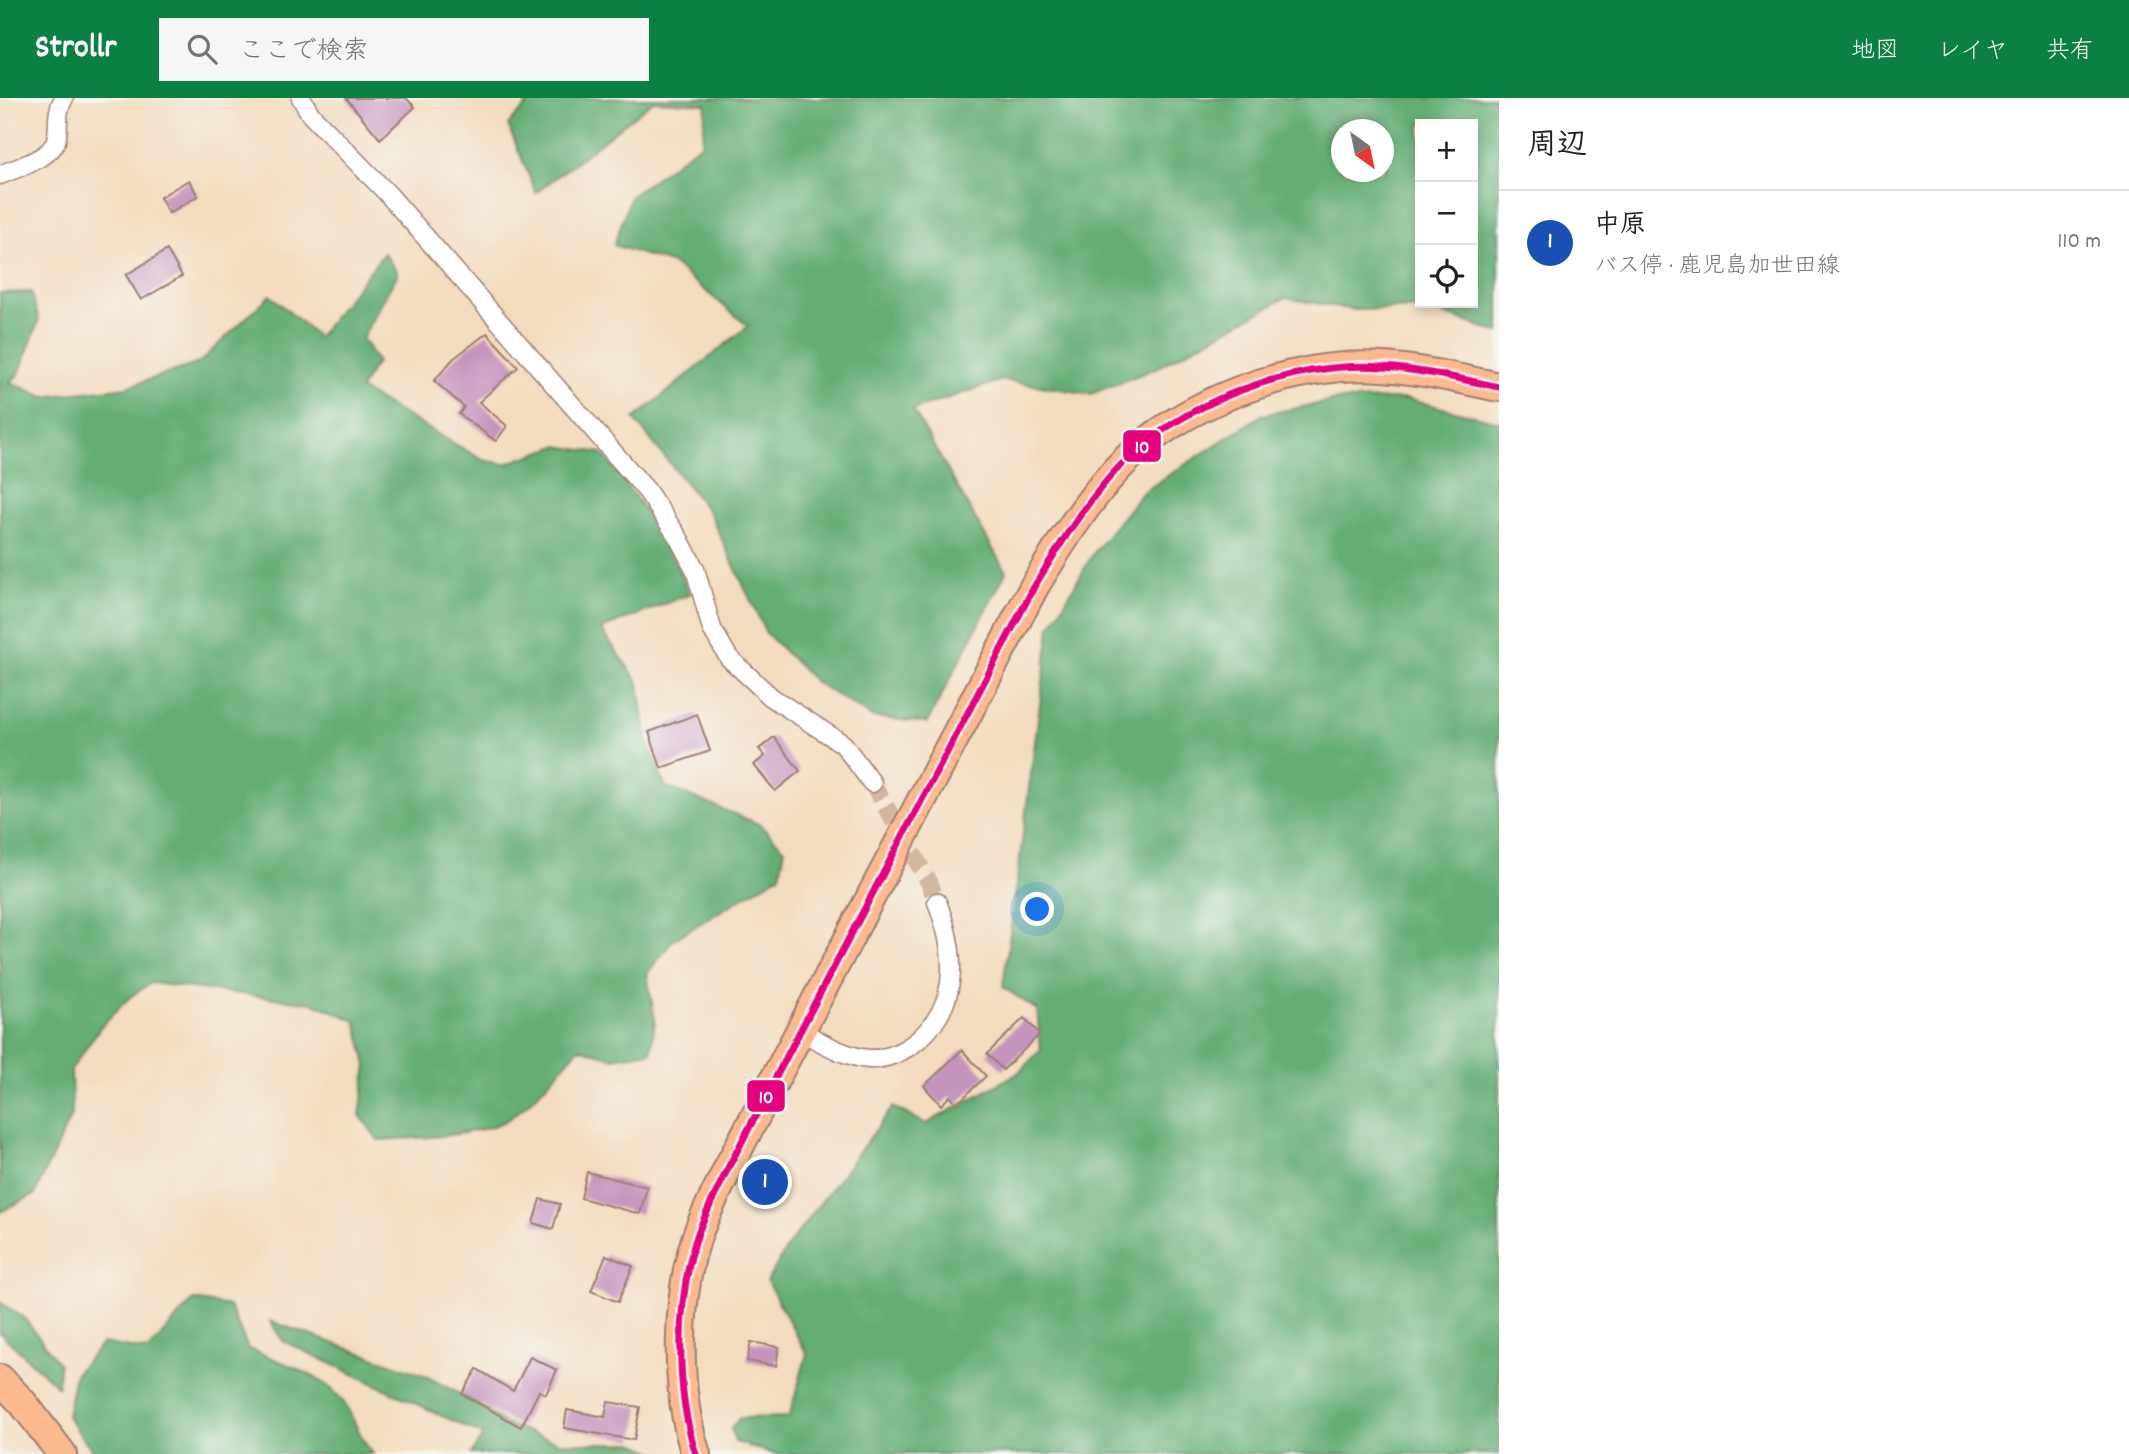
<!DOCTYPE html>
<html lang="ja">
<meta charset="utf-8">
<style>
:root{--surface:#fff;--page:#f6f6f6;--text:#202124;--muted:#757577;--line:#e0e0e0;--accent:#0b8043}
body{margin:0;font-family:Dekko,"Klee One",sans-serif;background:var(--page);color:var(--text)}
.controls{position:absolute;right:21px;top:21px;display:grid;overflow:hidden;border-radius:0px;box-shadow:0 4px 10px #0003}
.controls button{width:63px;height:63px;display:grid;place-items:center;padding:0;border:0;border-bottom:2px solid var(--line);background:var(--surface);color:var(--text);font:35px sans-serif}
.compass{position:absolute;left:1331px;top:21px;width:63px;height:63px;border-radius:50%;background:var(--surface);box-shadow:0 4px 10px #0003;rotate:147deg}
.you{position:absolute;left:1038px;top:812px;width:24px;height:24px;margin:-18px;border:5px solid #fff;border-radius:50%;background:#1a73e8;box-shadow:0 0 0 10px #1a73e833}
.badge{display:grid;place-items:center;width:46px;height:46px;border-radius:50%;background:var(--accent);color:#fff;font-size:23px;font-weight:700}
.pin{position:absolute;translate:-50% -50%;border:4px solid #fff;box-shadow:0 2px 7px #0006}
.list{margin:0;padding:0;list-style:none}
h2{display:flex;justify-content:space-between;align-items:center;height:91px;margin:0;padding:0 28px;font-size:30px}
h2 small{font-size:23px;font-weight:400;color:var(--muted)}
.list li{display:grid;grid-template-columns:46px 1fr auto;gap:21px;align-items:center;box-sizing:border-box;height:105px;padding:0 28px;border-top:2px solid var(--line)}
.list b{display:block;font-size:26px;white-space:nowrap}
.list p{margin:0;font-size:23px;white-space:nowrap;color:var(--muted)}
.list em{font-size:23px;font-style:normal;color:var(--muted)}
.icon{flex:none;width:38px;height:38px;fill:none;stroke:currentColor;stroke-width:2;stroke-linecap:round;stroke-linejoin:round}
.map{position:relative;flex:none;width:1499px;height:1356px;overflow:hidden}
header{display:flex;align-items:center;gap:42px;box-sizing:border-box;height:98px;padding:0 35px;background:var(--accent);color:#fff}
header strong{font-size:33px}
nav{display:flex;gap:38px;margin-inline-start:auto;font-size:24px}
.search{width:490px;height:63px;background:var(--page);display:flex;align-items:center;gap:18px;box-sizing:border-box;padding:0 24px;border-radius:0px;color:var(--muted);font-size:26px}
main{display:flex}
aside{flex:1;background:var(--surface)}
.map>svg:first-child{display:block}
.forest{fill:#63ad75;stroke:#566650;stroke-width:2;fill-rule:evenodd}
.building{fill:#c594bd}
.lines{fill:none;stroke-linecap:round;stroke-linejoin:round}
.minor-tunnel{stroke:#d1b6a0;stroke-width:18;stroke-dasharray:18 9;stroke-linecap:butt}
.minor-casing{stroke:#9e7e74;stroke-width:21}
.primary-casing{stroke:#9e7e74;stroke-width:32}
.minor{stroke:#fff;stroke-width:18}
.primary{stroke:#fcba8e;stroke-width:28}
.bus-1-casing{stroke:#f6f6f2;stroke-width:12}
.bus-1{stroke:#e5007d;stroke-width:7}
.line-badge{stroke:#f6f6f2;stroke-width:2.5}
.badge-label{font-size:19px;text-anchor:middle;font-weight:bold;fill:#fff}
</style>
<header>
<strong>Strollr</strong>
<div class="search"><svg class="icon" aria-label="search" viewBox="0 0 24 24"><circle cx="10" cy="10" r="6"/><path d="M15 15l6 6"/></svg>ここで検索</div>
<nav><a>地図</a><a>レイヤ</a><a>共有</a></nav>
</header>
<main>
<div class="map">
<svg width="1499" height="1356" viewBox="0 0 1499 1356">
<rect width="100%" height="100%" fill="#f6f6f2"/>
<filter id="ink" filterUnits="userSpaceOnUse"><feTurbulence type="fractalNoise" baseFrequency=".0143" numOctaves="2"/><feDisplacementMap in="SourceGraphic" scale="14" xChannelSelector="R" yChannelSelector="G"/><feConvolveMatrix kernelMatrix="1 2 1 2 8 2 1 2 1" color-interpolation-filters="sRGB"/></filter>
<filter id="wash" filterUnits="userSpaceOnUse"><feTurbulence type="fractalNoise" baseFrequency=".00686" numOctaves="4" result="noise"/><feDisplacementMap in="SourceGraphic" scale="28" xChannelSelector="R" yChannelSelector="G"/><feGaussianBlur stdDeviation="1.57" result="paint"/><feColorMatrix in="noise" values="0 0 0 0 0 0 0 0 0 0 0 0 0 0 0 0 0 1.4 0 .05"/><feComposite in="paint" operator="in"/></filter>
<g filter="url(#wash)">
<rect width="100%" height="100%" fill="#f3dcbd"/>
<g class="forest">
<path d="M533,0H1499V235L1427,210L1356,212L1285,200L1156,270L1091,296L1002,282L913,312L1006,474L927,625L872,619L814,583L766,535L709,414L634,321L748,228L673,166L614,147L631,98L702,45L706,6L653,3L536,95L508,27ZM1473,26V205H1420V26ZM1342,32H1384V74H1342Z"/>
<path d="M384,155L398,175L362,240L377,264L360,291L483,362L505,366L557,348L602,355L659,431L690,496L601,531L639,585L646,639L665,688L759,726L785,751L780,777L673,842L647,876L655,922L651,954L613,960L579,950C560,971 525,1014 501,1025C467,1039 414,1040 378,1042L360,1017L367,967L356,923L314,905L151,885L130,899L101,928L71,972L72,1015L35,1096L0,1114V195L31,194L39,222L19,276L10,284L44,299L127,289L199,265L270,197L318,239Z"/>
<polygon points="1407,301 1499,324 1499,1356 774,1356 735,1344 731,1330 740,1320 789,1319 807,1256 767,1183 790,1145 893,1009 926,1026 1017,976 1041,952 1037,912 1003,889 1050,530 1093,456 1143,394 1262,317 1338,302"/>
<path d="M193,1202L229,1208L248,1250C280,1265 328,1277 346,1308C356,1324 360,1342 373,1356H95L67,1318L75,1276L103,1245L148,1253Z"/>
<polygon points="0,1204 25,1221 59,1266 58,1289 0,1235"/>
<polygon points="270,1223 424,1277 473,1303 505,1326 561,1345 634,1345 659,1356 471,1356 483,1337 283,1243"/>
</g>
<g id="blocks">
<g class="building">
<polygon points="346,0 406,0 415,9 380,41"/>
<polygon points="189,82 198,98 169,115 160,99"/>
<polygon points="167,152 182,178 141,202 126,177"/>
<polygon points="487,235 518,269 479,304 507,328 496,343 459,316 464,309 434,283 453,261"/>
<polygon points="697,616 710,653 661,670 649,634"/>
<polygon points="774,639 800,673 775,693 754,667 765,658 759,651"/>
<polygon points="1024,920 1040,936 1003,972 987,956"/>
<polygon points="962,952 986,978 957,1006 950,998 941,1007 924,988"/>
<polygon points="587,1074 647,1089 640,1116 581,1100"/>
<polygon points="540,1101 560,1106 553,1131 533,1125"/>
<polygon points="606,1157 633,1168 618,1204 591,1193"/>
<polygon points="751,1244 779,1249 776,1268 747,1263"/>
<polygon points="530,1259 557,1272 546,1296 539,1293 521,1329 462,1296 477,1271 513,1293"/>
<polygon points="608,1304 640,1309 634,1342 564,1330 567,1312 605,1319"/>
</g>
</g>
</g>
<g filter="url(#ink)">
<use href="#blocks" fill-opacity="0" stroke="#9e7e74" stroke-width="2"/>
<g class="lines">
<polyline class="minor-tunnel" points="872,685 929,784 937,804"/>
<g class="minor-casing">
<g id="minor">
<polyline points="301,0 311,17 387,95 647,393 678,439 695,471 712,531 729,560 771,599 843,646 872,685"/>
<path d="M0,77C18,69 55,60 57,38C59,23 56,13 64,0"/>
<path d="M800,933C821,944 845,959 869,961C886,962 905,953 918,942C961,905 956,853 937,804"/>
</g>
</g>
<g class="primary-casing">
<g id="primary">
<polyline points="0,1281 23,1305 62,1356"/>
<path d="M696,1356C675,1293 676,1201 697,1138C705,1115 718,1092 728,1070L1034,489C1059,448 1084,407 1117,371C1178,305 1294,262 1383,269C1423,272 1461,281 1499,289"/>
</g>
</g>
<use href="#minor" class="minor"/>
<use href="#primary" class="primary"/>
<g class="bus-1-casing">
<path id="bus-1" d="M696,1356C675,1293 676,1201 697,1138C705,1115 718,1092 728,1070L1034,489C1059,448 1084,407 1117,371C1178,305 1294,262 1383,269C1423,272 1461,281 1499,289"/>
</g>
<use href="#bus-1" class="bus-1"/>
</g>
</g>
<g class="line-badge">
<rect x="1122" y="331" width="40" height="34" rx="7" fill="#e5007d"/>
<rect x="746" y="981" width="40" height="34" rx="7" fill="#e5007d"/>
</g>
<g class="badge-label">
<text x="1142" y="355">10</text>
<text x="766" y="1005">10</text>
</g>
</svg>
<div class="controls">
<button>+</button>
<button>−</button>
<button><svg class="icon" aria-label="locate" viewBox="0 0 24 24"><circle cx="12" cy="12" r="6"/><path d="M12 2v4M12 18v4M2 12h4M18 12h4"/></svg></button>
</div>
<svg class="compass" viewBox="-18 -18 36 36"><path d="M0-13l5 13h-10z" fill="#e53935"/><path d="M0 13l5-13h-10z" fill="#757577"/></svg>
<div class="you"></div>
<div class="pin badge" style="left:765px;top:1084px;background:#1a4fb4">1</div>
</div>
<aside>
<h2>周辺<small></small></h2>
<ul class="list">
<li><span class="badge" style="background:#1a4fb4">1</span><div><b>中原</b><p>バス停 · 鹿児島加世田線</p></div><em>110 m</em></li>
</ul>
</aside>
</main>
